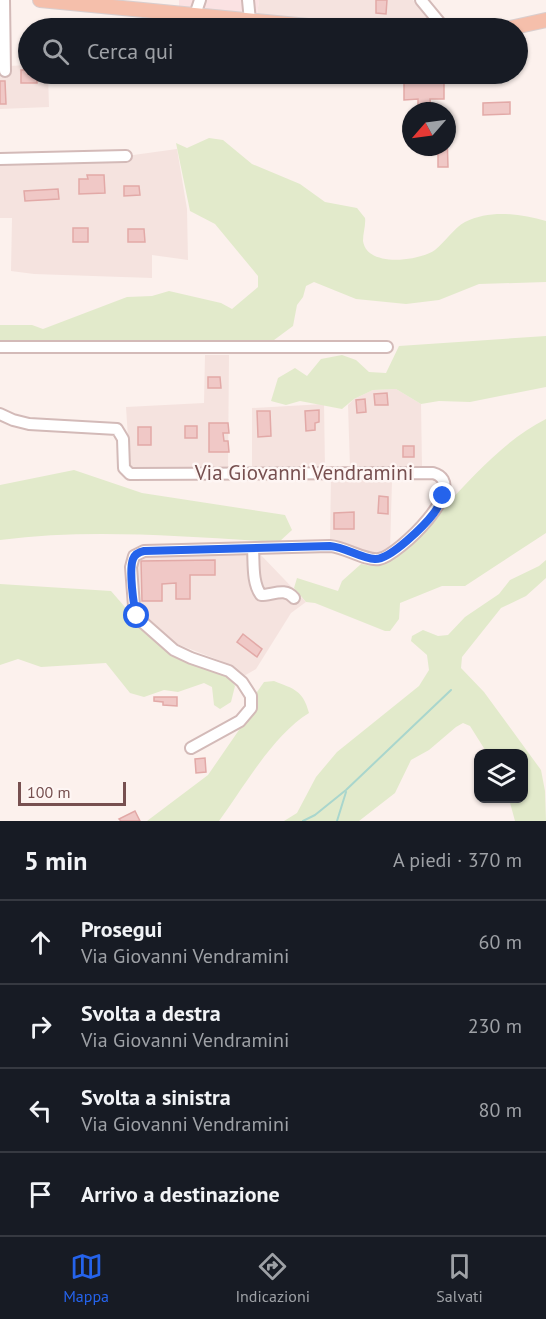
<!DOCTYPE html>
<html lang="it">
<meta charset="utf-8">
<style>
:root{--surface:#171b24;--page:#20242c;--text:#f1f3f6;--muted:#9ea1a6;--line:#363941;--accent:#2563eb}
body{margin:0;font-family:"PT Sans",sans-serif;background:var(--page);color:var(--text)}
.controls{position:absolute;right:18px;bottom:18px;display:grid;overflow:hidden;border-radius:12px;box-shadow:0 2px 4px #0004}
.controls button{width:54px;height:54px;display:grid;place-items:center;padding:0;border:0;border-bottom:2px solid var(--line);background:var(--surface);color:var(--text);font:30px sans-serif}
.compass{position:absolute;left:402px;top:102px;width:54px;height:54px;border-radius:50%;background:var(--surface);box-shadow:0 2px 4px #0004;rotate:242deg}
.scale{position:absolute;left:18px;bottom:15px;width:108px;box-sizing:border-box;padding-left:6px;border:3px solid #775050;border-top:0;font-size:16px;line-height:21px;white-space:nowrap;color:#775050;-webkit-text-stroke:4px #fef6f4;paint-order:stroke}
.stop{position:absolute;width:18px;height:18px;margin:-14px;border:4px solid #2563eb;border-radius:50%;background:#fff}
.stop.end{background:#2563eb;border-color:#fff;box-shadow:0 2px 6px #0008}
.list{margin:0;padding:0;list-style:none}
h2{display:flex;justify-content:space-between;align-items:center;height:78px;margin:0;padding:0 24px;font-size:26px}
h2 small{font-size:20px;font-weight:400;color:var(--muted)}
.list li{display:grid;grid-template-columns:39px 1fr auto;gap:18px;align-items:center;box-sizing:border-box;height:84px;padding:0 24px;border-top:2px solid var(--line)}
.list b{display:block;font-size:22px;white-space:nowrap}
.list p{margin:0;font-size:20px;white-space:nowrap;color:var(--muted)}
.list em{font-size:20px;font-style:normal;color:var(--muted)}
.icon{flex:none;width:33px;height:33px;fill:none;stroke:currentColor;stroke-width:2;stroke-linecap:round;stroke-linejoin:round}
.map{position:relative;flex:none;width:546px;height:821px;overflow:hidden}
.search{position:absolute;background:var(--surface);box-shadow:0 2px 4px #0004;left:18px;right:18px;top:18px;height:66px;display:flex;align-items:center;gap:15px;box-sizing:border-box;padding:0 21px;border-radius:33px;color:var(--muted);font-size:22px}
.sheet{height:414px;background:var(--surface)}
nav{display:flex;justify-content:space-around;align-items:center;box-sizing:border-box;height:84px;border-top:2px solid var(--line);background:var(--surface);font-size:16px;color:var(--muted)}
nav a{display:grid;justify-items:center;gap:3px}
nav .on{color:var(--accent)}
.map>svg:first-child{display:block}
.residential{fill:#f5e3df}
.commercial{fill:#fbe2e3}
.green{fill:#e2eacb}
.lines{fill:none;stroke-linecap:round;stroke-linejoin:round}
.stream{stroke:#a9d6cd;stroke-width:2}
.building{fill:#f0c8c6;stroke:#e2a9a7;stroke-width:1.5}
.minor-casing{stroke:#d3bab8;stroke-width:14}
.major-casing{stroke:#d9cece;stroke-width:16}
.minor{stroke:#fff;stroke-width:10}
.major{stroke:#f5bfab;stroke-width:14}
.route{stroke:#2563eb;stroke-width:8}
.labels{text-anchor:middle;stroke-width:5;stroke-linejoin:round;paint-order:stroke}
.street-label{font-size:21px;fill:#775050;stroke:#fef6f4}
</style>
<div class="map">
<svg width="546" height="821" viewBox="0 0 546 821">
<rect width="100%" height="100%" fill="#fcf1ed"/>
<g class="residential">
<polygon points="259,0 413,0 434,28 413,28 257,15"/>
<polygon points="28,65 28,74 48,74 49,107 0,109 0,72 9,66"/>
<polygon points="177,149 187,209 188,260 152,255 152,278 34,274 11,271 12,218 0,218 0,164 126,156"/>
<polygon points="205,355 229,355 228,469 130,468 126,407 204,403"/>
<polygon points="396,389 421,404 422,466 417,468 350,467 348,405 354,399 373,390"/>
<polygon points="324,404 325,468 252,467 252,408"/>
<polygon points="351,477 352,480 357,480 357,477 388,477 388,480 392,481 390,550 380,555 363,553 346,543 330,540 331,478"/>
<polygon points="260,554 306,602 291,613 256,669 244,676 221,661 172,642 140,613 137,560 145,556"/>
</g>
<polygon class="commercial" points="179,0 259,0 257,15 179,8"/>
<g class="green">
<path d="M209,138L223,140L252,164L300,184L325,202L357,208L365,218C366,225 363,233 363,241C367,268 419,261 435,250C445,242 454,228 465,222C491,209 520,214 546,221V282L479,284L439,300L406,304L356,299L314,282L306,286L303,297L297,305L293,326L270,343L0,342V325H32L43,329L127,297L152,296L169,291L221,303L232,309L258,287V276L215,224L190,211L176,143L187,148Z"/>
<polygon points="546,336 546,387 470,402 439,401 421,404 396,389 373,390 354,399 342,409 300,401 286,405 271,401 278,378 295,368 307,376 321,359 342,355 356,360 369,372 386,373 399,346"/>
<path d="M546,419V533L465,586H442L400,603L399,619L390,631H385L315,603L306,602L294,588L297,578L338,591L342,581L361,564C367,565 375,567 380,565C395,560 408,543 419,533C459,494 495,445 546,419Z"/>
<path d="M74,470L142,493L285,515L292,530L279,542C186,537 93,528 0,540V485Z"/>
<polygon points="546,560 546,578 526,596 501,608 462,657 461,668 484,692 541,770 545,791 546,821 515,821 509,799 524,798 524,754 487,753 470,726 463,723 456,727 429,750 411,760 395,793 359,821 284,821 297,813 316,777 337,752 419,686 429,670 427,655 411,641 412,636 423,630 438,636 448,635 465,617 499,594 510,580 539,566"/>
<polygon points="0,584 111,591 150,636 177,656 227,675 235,686 231,702 220,709 214,705 212,687 204,683 178,692 164,690 144,697 130,693 106,663 41,667 18,659 0,665"/>
<path d="M274,681C294,689 303,690 309,713C273,735 244,787 219,821H147L208,775L250,714L257,692L264,682Z"/>
</g>
<g class="lines">
<g class="stream">
<polyline points="303,821 315,815 346,790 451,690"/>
<polyline points="337,821 346,792"/>
</g>
</g>
<g class="building">
<polygon points="376,0 387,0 386,14 376,13"/>
<polygon points="21,70 28,70 28,74 37,74 37,83 21,83"/>
<polygon points="444,79 444,99 430,99 431,111 418,111 418,99 404,100 404,80"/>
<polygon points="0,81 5,81 6,104 0,104"/>
<polygon points="510,102 510,114 483,115 483,103"/>
<polygon points="447,133 448,167 438,167 438,154 425,154 425,147 447,147"/>
<polygon points="87,175 104,175 105,193 79,194 79,179 88,179"/>
<polygon points="124,186 139,186 140,195 124,196"/>
<polygon points="58,189 59,199 25,201 24,191"/>
<rect x="73" y="228" width="15" height="14"/>
<polygon points="128,229 144,229 145,242 128,242"/>
<polygon points="208,377 220,377 221,388 208,388"/>
<polygon points="387,393 388,405 375,405 374,394"/>
<polygon points="365,399 366,412 357,413 356,400"/>
<polygon points="319,410 319,422 315,423 315,430 306,431 305,411"/>
<polygon points="257,411 270,411 271,436 258,437"/>
<polygon points="209,423 228,423 229,433 223,433 224,441 228,441 229,452 209,452"/>
<rect x="185" y="426" width="12" height="12"/>
<rect x="138" y="427" width="13" height="18"/>
<rect x="403" y="446" width="11" height="11"/>
<polygon points="379,496 388,497 388,514 378,513"/>
<polygon points="354,512 354,529 334,529 334,513"/>
<polygon points="215,560 215,575 190,575 190,599 176,599 176,583 162,584 162,601 142,601 141,561"/>
<polygon points="243,634 262,649 257,657 237,642"/>
<polygon points="154,697 177,697 177,706 163,705 163,702 154,701"/>
<polygon points="205,758 206,772 196,773 195,759"/>
<polygon points="135,811 140,821 121,821 119,819"/>
</g>
<g class="lines">
<g class="minor-casing">
<g id="minor">
<polyline points="4,0 5,71"/>
<polyline points="248,0 250,21"/>
<polyline points="421,0 444,28"/>
<polyline points="195,15 200,0"/>
<polyline points="387,28 387,25"/>
<polyline points="0,159 126,156"/>
<polyline points="0,347 387,347"/>
<path d="M0,414L13,420L29,424L117,429L123,439L124,468L130,474L433,473C473,484 398,556 379,559C365,561 345,547 330,546L144,551L134,556L131,567L134,606L140,620L174,650L191,658L229,671L242,682L251,696V708L240,721L191,748"/>
<path d="M253,549C254,563 252,583 261,595C273,595 285,587 294,598"/>
</g>
</g>
<g class="major-casing">
<g id="major">
<polyline points="40,0 329,28"/>
<polyline points="510,28 546,20"/>
</g>
</g>
<use href="#minor" class="minor"/>
<use href="#major" class="major"/>
</g>
<g class="lines">
<path class="route" d="M137,616C133,606 129,569 133,559C135,554 139,552 144,551L330,546C345,547 360,558 375,559C390,560 425,525 434,513C438,508 440,502 443,496"/>
</g>
<g class="labels">
<g class="street-label">
<text x="304" y="480">Via Giovanni Vendramini</text>
</g>
</g>
</svg>
<div class="controls">
<button><svg class="icon" aria-label="layers" viewBox="0 0 24 24"><path d="M12 4l9 5-9 5-9-5zM3 14l9 5 9-5"/></svg></button>
</div>
<svg class="compass" viewBox="-18 -18 36 36"><path d="M0-13l5 13h-10z" fill="#e53935"/><path d="M0 13l5-13h-10z" fill="#9ea1a6"/></svg>
<div class="scale">100 m</div>
<div class="stop" style="left:137px;top:616px"></div>
<div class="stop end" style="left:443px;top:496px"></div>
<div class="search"><svg class="icon" aria-label="search" viewBox="0 0 24 24"><circle cx="10" cy="10" r="6"/><path d="M15 15l6 6"/></svg>Cerca qui</div>
</div>
<section class="sheet">
<h2>5 min<small>A piedi · 370 m</small></h2>
<ul class="list">
<li><svg class="icon" aria-label="ahead" viewBox="0 0 24 24"><path d="M12 20V5M6 11l6-6 6 6"/></svg><div><b>Prosegui</b><p>Via Giovanni Vendramini</p></div><em>60 m</em></li>
<li><svg class="icon" aria-label="right" viewBox="0 0 24 24"><path d="M7 20v-9h11M14 6l5 5-5 5"/></svg><div><b>Svolta a destra</b><p>Via Giovanni Vendramini</p></div><em>230 m</em></li>
<li><svg class="icon" aria-label="left" viewBox="0 0 24 24"><path d="M17 20v-9H6M10 6l-5 5 5 5"/></svg><div><b>Svolta a sinistra</b><p>Via Giovanni Vendramini</p></div><em>80 m</em></li>
<li><svg class="icon" aria-label="arrive" viewBox="0 0 24 24"><path d="M6 21V4h12l-3 4 3 4H6"/></svg><div><b>Arrivo a destinazione</b></div></li>
</ul>
</section>
<nav>
<a class="on"><svg class="icon" aria-label="map" viewBox="0 0 24 24"><path d="M3 6l6-2 6 2 6-2v14l-6 2-6-2-6 2zM9 4v14M15 6v14"/></svg>Mappa</a>
<a><svg class="icon" aria-label="directions" viewBox="0 0 24 24"><path d="M12 3l9 9-9 9-9-9zM9 14v-3h6M13 9l2 2-2 2"/></svg>Indicazioni</a>
<a><svg class="icon" aria-label="saved" viewBox="0 0 24 24"><path d="M7 4h10v16l-5-4-5 4z"/></svg>Salvati</a>
</nav>
